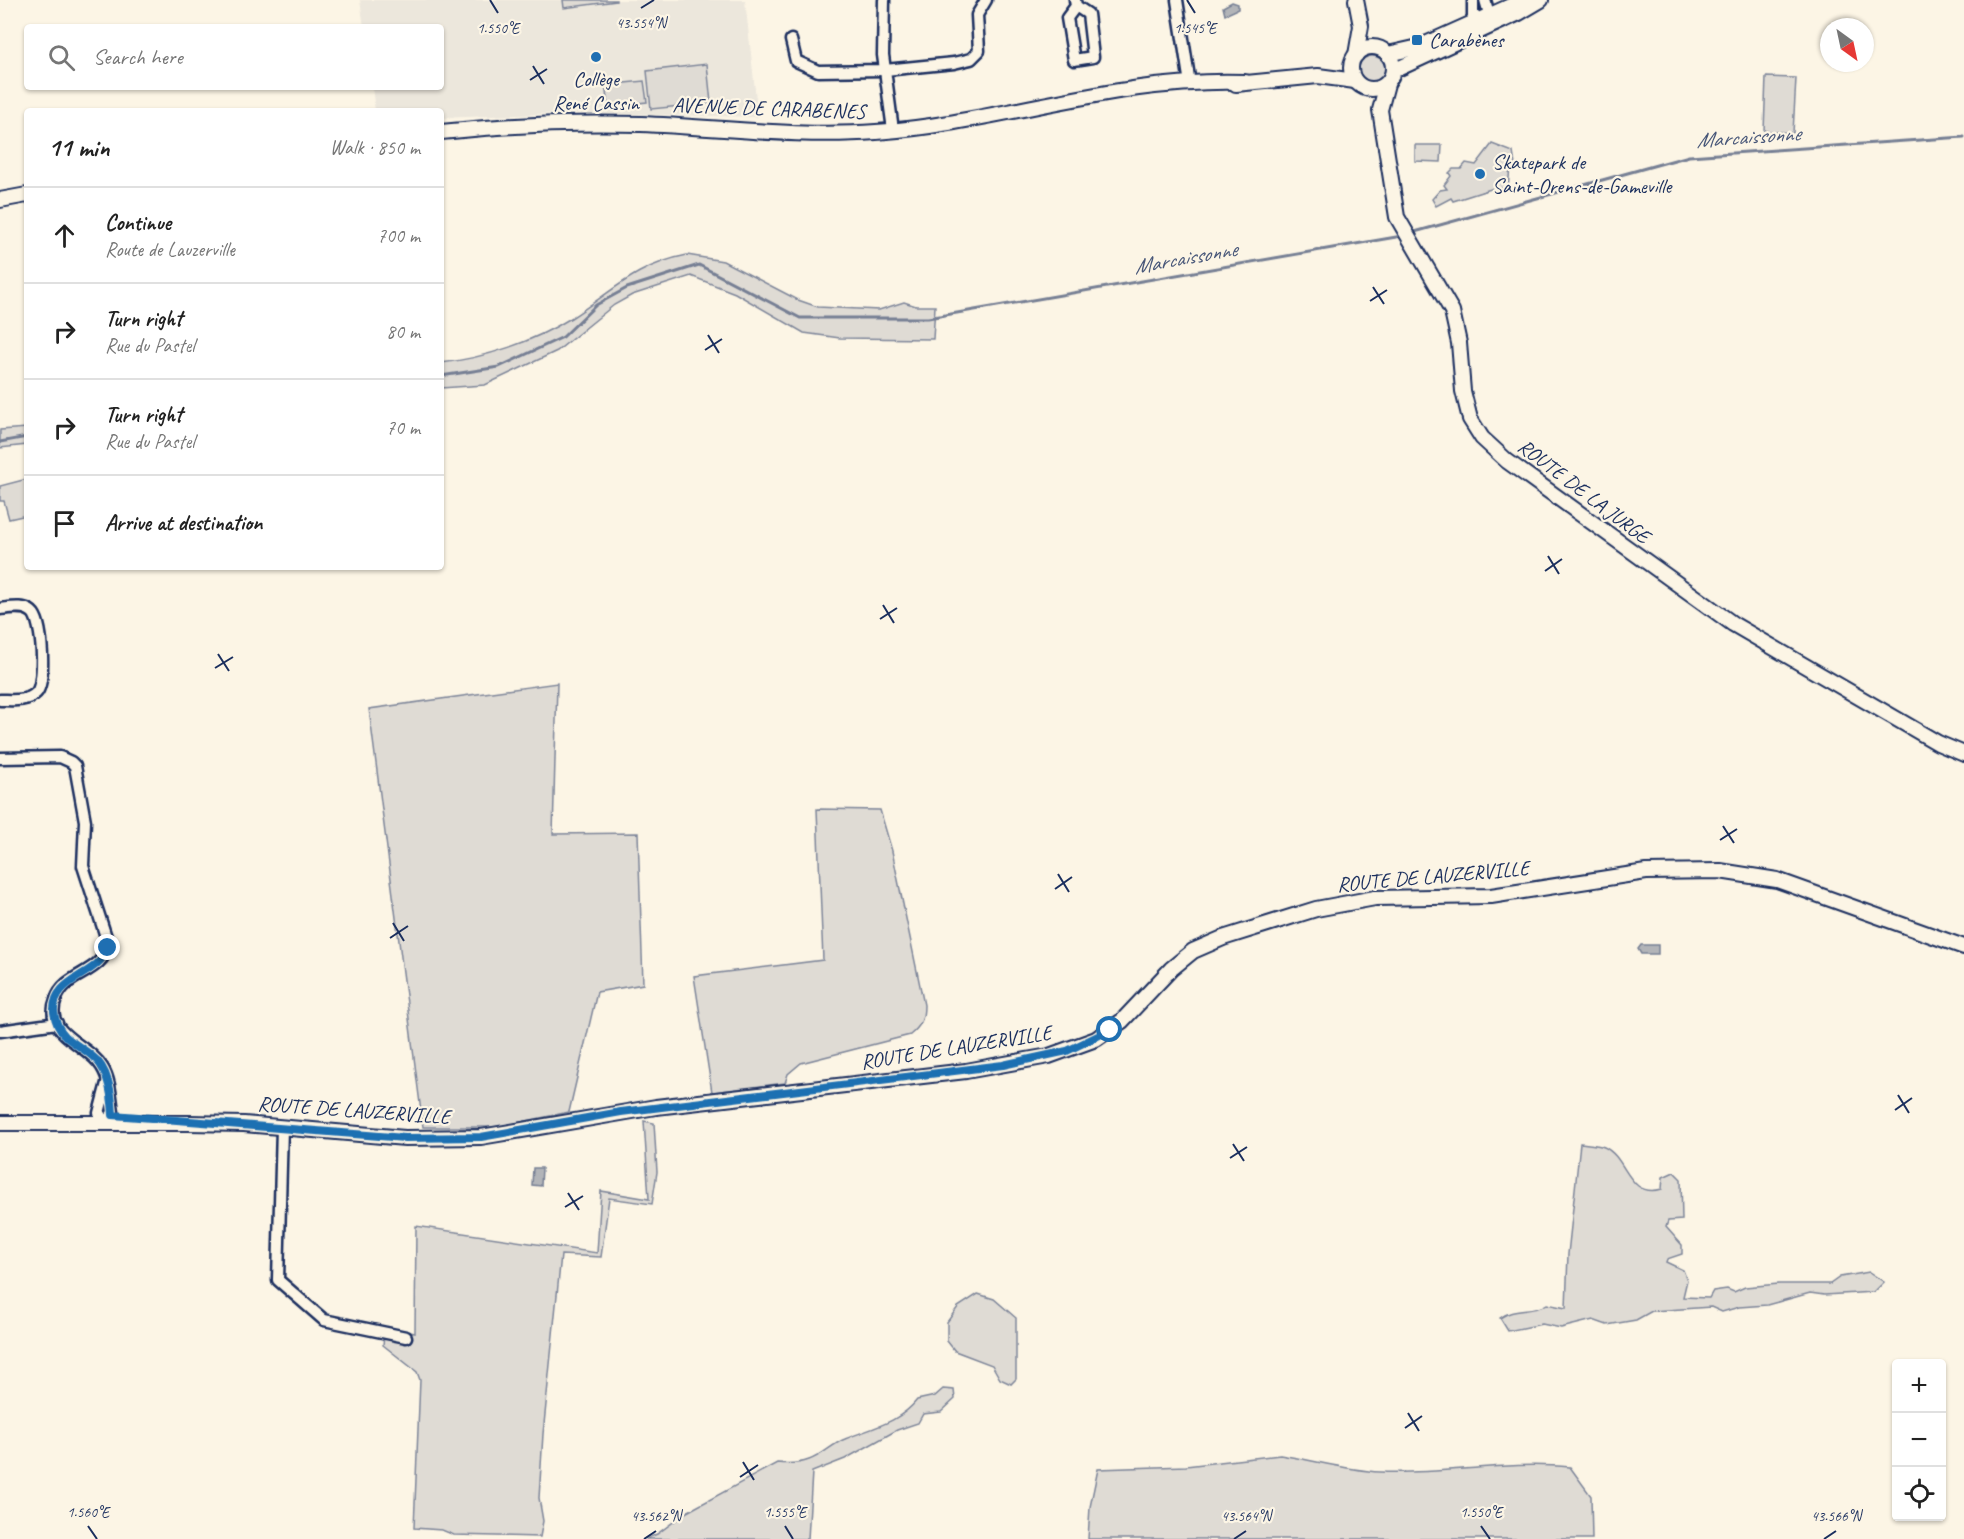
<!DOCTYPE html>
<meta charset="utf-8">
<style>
:root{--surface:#fff;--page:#f6f6f6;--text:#222;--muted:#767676;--line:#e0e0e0}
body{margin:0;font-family:Caveat,sans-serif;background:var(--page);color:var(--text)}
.controls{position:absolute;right:18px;bottom:18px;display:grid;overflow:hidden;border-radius:6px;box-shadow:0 2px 4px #0004}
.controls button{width:54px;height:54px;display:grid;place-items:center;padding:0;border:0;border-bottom:2px solid var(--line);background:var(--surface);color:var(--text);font:30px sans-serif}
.compass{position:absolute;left:1820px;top:18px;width:54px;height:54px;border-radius:50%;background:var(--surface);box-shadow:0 2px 4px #0004;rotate:147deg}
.stop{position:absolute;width:18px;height:18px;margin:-14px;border:4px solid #1f6fb2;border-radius:50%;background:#fff}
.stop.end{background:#1f6fb2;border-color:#fff;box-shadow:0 2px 6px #0008}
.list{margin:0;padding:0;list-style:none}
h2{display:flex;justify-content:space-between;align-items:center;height:78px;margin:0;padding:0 24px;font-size:26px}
h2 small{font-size:20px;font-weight:400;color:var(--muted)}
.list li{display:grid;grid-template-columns:39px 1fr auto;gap:18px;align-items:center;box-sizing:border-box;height:96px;padding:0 24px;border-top:2px solid var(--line)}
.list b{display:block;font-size:22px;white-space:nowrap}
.list p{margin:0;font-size:20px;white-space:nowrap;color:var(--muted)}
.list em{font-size:20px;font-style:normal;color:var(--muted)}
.icon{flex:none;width:33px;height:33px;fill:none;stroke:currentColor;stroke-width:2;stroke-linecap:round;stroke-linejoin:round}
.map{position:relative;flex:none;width:1964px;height:1539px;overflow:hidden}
.search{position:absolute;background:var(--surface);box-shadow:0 2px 4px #0004;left:24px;top:24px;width:420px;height:66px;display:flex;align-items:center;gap:15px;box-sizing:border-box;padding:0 21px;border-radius:6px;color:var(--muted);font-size:22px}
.panel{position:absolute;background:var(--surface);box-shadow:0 2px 4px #0004;left:24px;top:108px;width:420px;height:462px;border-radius:6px}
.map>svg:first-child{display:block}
.built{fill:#ece7dc}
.green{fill:#dfdbd4;stroke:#7d8599;stroke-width:1.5}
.water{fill:#b2b4b8;stroke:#767f94;stroke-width:1.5}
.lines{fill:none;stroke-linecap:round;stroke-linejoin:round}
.stream{stroke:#767f94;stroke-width:3}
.minor-casing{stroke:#1b2f5e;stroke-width:15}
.tertiary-casing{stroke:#1b2f5e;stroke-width:18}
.minor{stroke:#fcf5e5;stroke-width:10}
.tertiary{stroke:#fcf5e5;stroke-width:14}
.route{stroke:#1f6fb2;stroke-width:8}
.ticks{fill:none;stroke:#1b2f5e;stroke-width:2}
.poi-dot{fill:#1f6fb2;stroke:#fcf5e5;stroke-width:2}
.labels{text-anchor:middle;stroke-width:4.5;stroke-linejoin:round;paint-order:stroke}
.poi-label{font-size:21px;fill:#1b2f5e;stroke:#fcf5e5;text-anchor:start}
.street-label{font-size:21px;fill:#1b2f5e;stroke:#fcf5e5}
.water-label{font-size:22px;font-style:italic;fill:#485779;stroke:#fcf5e5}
.ticks-label{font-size:15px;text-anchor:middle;fill:#1b2f5e;stroke:#fcf5e5;stroke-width:4.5;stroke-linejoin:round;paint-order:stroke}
</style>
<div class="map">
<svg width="1964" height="1539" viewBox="0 0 1964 1539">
<rect width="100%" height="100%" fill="#fcf5e5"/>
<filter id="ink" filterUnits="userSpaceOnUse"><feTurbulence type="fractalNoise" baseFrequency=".0167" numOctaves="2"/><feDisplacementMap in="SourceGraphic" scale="12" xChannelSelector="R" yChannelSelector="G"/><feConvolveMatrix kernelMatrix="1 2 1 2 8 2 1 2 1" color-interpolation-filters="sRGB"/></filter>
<g filter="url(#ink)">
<polygon class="built" points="360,0 745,0 758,117 572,113 441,118 441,111 375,111 372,87 441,87 441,27 364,27"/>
<g class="green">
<polygon points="563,0 616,0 616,1 564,8"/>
<circle cx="1372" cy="69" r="13"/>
<polygon points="707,64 711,103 651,109 647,71"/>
<polygon points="1766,77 1796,78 1793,133 1764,131"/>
<polygon points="644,81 647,102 608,106 605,85"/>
<polygon points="1492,144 1513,152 1515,165 1510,167 1508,189 1494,188 1453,201 1451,198 1436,206 1432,199 1440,190 1447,189 1444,185 1451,176 1449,173 1453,169 1461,169 1466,163 1476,165"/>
<polygon points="1415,145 1442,145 1441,162 1415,161"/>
<path d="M687,255L723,261L798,300L818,307L879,310L904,302L916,306H935L933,339L840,338L804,333L735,293L691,276L632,295L614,305L557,351L485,385L441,388V363C485,358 533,342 571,318C612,292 636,265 687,255Z"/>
<polygon points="27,428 27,445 0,448 0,430"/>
<polygon points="27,479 27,515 9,519 4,501 0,501 0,486"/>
<polygon points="557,683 553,834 638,833 643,984 597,992 569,1112 498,1127 423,1127 369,709"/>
<path d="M817,809L880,810L892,851L924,1005C924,1019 921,1026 910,1035L801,1063L788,1074L785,1083L712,1092L694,976L823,960Z"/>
<polygon points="644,1121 654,1123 657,1172 652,1204 609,1198 601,1257 561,1255 543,1434 539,1498 543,1521 540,1537 454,1535 442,1530 414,1528 420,1380 417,1372 383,1345 385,1327 415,1333 416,1226 597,1253 601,1191 649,1199"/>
<path d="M1580,1143C1587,1144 1597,1144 1604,1147C1628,1158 1627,1199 1662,1189L1663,1177L1674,1172L1681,1179L1682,1220L1668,1221L1666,1227L1682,1245V1254L1667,1259L1666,1262L1683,1270L1687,1280L1683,1297L1709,1298L1713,1291L1727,1289L1734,1292L1745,1287L1779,1284H1830L1840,1277L1869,1272L1884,1282L1874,1292L1824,1295L1810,1293L1767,1305L1739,1307L1722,1312L1711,1307L1652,1311L1636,1320L1607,1325L1593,1320L1561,1328L1542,1324L1508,1331L1500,1318C1514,1307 1532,1314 1547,1304L1566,1308L1568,1254Z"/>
<polygon points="978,1294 994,1299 1016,1318 1016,1379 1011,1384 1000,1379 992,1365 955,1351 947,1341 947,1322 958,1307"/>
<path d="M943,1389L954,1390L955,1399L941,1412L923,1414L918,1423L897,1430L845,1459L812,1472L808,1539H645L657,1534L687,1512L777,1463C788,1464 799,1464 809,1460C822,1456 832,1444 845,1439C871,1428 899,1423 917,1400L935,1396Z"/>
<path d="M1280,1455C1313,1460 1347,1470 1380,1472C1444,1475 1507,1460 1570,1467L1591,1496L1592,1539H1088L1090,1507L1098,1469L1186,1466Z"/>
</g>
<g class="water">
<polygon points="1232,2 1238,4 1238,9 1225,15 1223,7"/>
<polygon points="1641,945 1658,945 1658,954 1641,954 1638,949"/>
<polygon points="533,1168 542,1168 541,1186 532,1185"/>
</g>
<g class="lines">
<g class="stream">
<polyline points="1411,233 1689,156 1964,137"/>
<polyline points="441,376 499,367 563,337 596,305 627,288 699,265 800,318 928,318 1402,236"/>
<polyline points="0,442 27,437"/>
</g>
<g class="minor-casing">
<g id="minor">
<polyline points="884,0 883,55 893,130"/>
<polyline points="1075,0 1076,6 1067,18 1074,60 1093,57 1088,14 1076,6"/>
<polyline points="1177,0 1190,84"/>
<polyline points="1473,0 1473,24"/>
<polyline points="1485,0 1491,21"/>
<polyline points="791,40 796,61 818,71 885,70 954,63 971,59 979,51 977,15 986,0"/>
<path d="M0,609C10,608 24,605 32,612C43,621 46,683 36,693C27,702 12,700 0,700"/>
<path d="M0,758L60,757L71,762L75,766L85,821L83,866L108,943C104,975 65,971 56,999C42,1035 88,1043 102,1067C110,1079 111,1098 113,1112L106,1124L99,1113L107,1083"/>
<polyline points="0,1031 57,1023"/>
<polyline points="282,1127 278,1280 324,1320 406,1337"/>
</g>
</g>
<g class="tertiary-casing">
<g id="tertiary">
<polyline points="1356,0 1361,26 1356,55"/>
<circle cx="1372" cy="68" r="21"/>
<polyline points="1388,54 1419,47 1524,0"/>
<polyline points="1393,71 1519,13 1541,0"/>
<polyline points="1236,84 1318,76 1355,81"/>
<polyline points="1387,84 1380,110 1397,217 1452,311 1459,343 1463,391 1470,419 1482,438 1507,461 1733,624 1938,743 1964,754"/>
<path d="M441,132C507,125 574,122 641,124C719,127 798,138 876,132C999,123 1119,77 1245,82"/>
<polyline points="0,200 27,195"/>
<polyline points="0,1123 188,1123 244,1124 405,1138 481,1137 656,1107 966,1071 1049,1056 1096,1039 1122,1021 1171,969 1193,951 1223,938 1316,909 1375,898 1491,896 1646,872 1720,871 1777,880 1964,947"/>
</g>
</g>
<use href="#minor" class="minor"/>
<use href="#tertiary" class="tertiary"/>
</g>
</g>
<g class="lines" filter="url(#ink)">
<path class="route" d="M108,948C98,977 52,977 54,1012C55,1021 59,1030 66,1037C74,1044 84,1049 92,1056C109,1068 112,1096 113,1115L405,1138L481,1137L621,1112L1003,1065L1067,1051L1110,1030"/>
</g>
<path class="ticks" d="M490,0L498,13M1187,0L1195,13M641,8L654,0M533,66L544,84M530,80L547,69M1373,287L1384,304M1370,301L1387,290M708,335L719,353M705,350L722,339M1548,556L1559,574M1545,571L1562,559M883,605L894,623M880,619L897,608M218,654L229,671M215,668L233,657M1723,826L1734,843M1720,840L1737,829M1058,874L1069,892M1055,889L1072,877M393,923L404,941M390,938L408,926M1898,1095L1909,1113M1895,1110L1912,1098M1233,1144L1244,1161M1230,1158L1247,1147M568,1193L579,1210M565,1207L583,1196M1408,1413L1419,1431M1405,1428L1422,1416M743,1462L754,1480M740,1477L758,1465M88,1526L97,1539M785,1526L793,1539M1481,1526L1490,1539M644,1539L656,1531M1234,1539L1246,1531M1824,1539L1836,1531"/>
<g class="poi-dot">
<rect x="1411" y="34" width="12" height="12" rx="3"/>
<circle cx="596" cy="57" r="6"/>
<circle cx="1480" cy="174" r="6"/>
</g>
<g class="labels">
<g class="poi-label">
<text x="1429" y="47">Carabènes</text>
<text x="596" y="86" text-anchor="middle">Collège<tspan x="596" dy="24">René Cassin</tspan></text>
<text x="1492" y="169">Skatepark de<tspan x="1492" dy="24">Saint-Orens-de-Gameville</tspan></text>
</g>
<g class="street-label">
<text transform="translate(769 108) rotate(2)" y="7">AVENUE DE CARABENES</text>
<text transform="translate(1584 491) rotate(37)" y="7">ROUTE DE LA JURGE</text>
<text transform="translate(1433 876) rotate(-5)" y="7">ROUTE DE LAUZERVILLE</text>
<text transform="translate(956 1047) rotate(-9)" y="7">ROUTE DE LAUZERVILLE</text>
<text transform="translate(354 1110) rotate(4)" y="7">ROUTE DE LAUZERVILLE</text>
</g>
<g class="water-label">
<text transform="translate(1748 136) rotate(-4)" y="8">Marcaissonne</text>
<text transform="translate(1185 257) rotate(-10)" y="8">Marcaissonne</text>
</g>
</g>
<g class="ticks-label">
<text x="641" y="28">43.554°N</text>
<text x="498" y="33">1.550°E</text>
<text x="1195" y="33">1.545°E</text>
<text x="88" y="1517">1.560°E</text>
<text x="785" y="1517">1.555°E</text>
<text x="1481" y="1517">1.550°E</text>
<text x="656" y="1521">43.562°N</text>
<text x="1246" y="1521">43.564°N</text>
<text x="1836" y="1521">43.566°N</text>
</g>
</svg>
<div class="controls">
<button>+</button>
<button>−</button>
<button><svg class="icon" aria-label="locate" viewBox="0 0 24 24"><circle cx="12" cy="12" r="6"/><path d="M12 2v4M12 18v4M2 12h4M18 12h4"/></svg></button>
</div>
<svg class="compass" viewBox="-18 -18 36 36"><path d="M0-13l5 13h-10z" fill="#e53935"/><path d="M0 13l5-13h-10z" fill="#767676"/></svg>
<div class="stop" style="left:1110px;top:1030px"></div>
<div class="stop end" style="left:108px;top:948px"></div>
<div class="search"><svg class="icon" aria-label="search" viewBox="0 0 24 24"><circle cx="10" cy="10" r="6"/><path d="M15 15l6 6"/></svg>Search here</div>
<section class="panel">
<h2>11 min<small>Walk · 850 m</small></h2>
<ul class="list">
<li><svg class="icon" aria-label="ahead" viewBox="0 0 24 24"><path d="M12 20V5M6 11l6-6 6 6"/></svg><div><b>Continue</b><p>Route de Lauzerville</p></div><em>700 m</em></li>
<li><svg class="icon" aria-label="right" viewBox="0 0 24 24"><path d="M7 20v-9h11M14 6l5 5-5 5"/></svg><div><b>Turn right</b><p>Rue du Pastel</p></div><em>80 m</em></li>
<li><svg class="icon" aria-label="right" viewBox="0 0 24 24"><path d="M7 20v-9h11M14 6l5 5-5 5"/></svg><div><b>Turn right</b><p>Rue du Pastel</p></div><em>70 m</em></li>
<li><svg class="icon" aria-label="arrive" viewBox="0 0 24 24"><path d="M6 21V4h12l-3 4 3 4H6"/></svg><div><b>Arrive at destination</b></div></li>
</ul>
</section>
</div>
